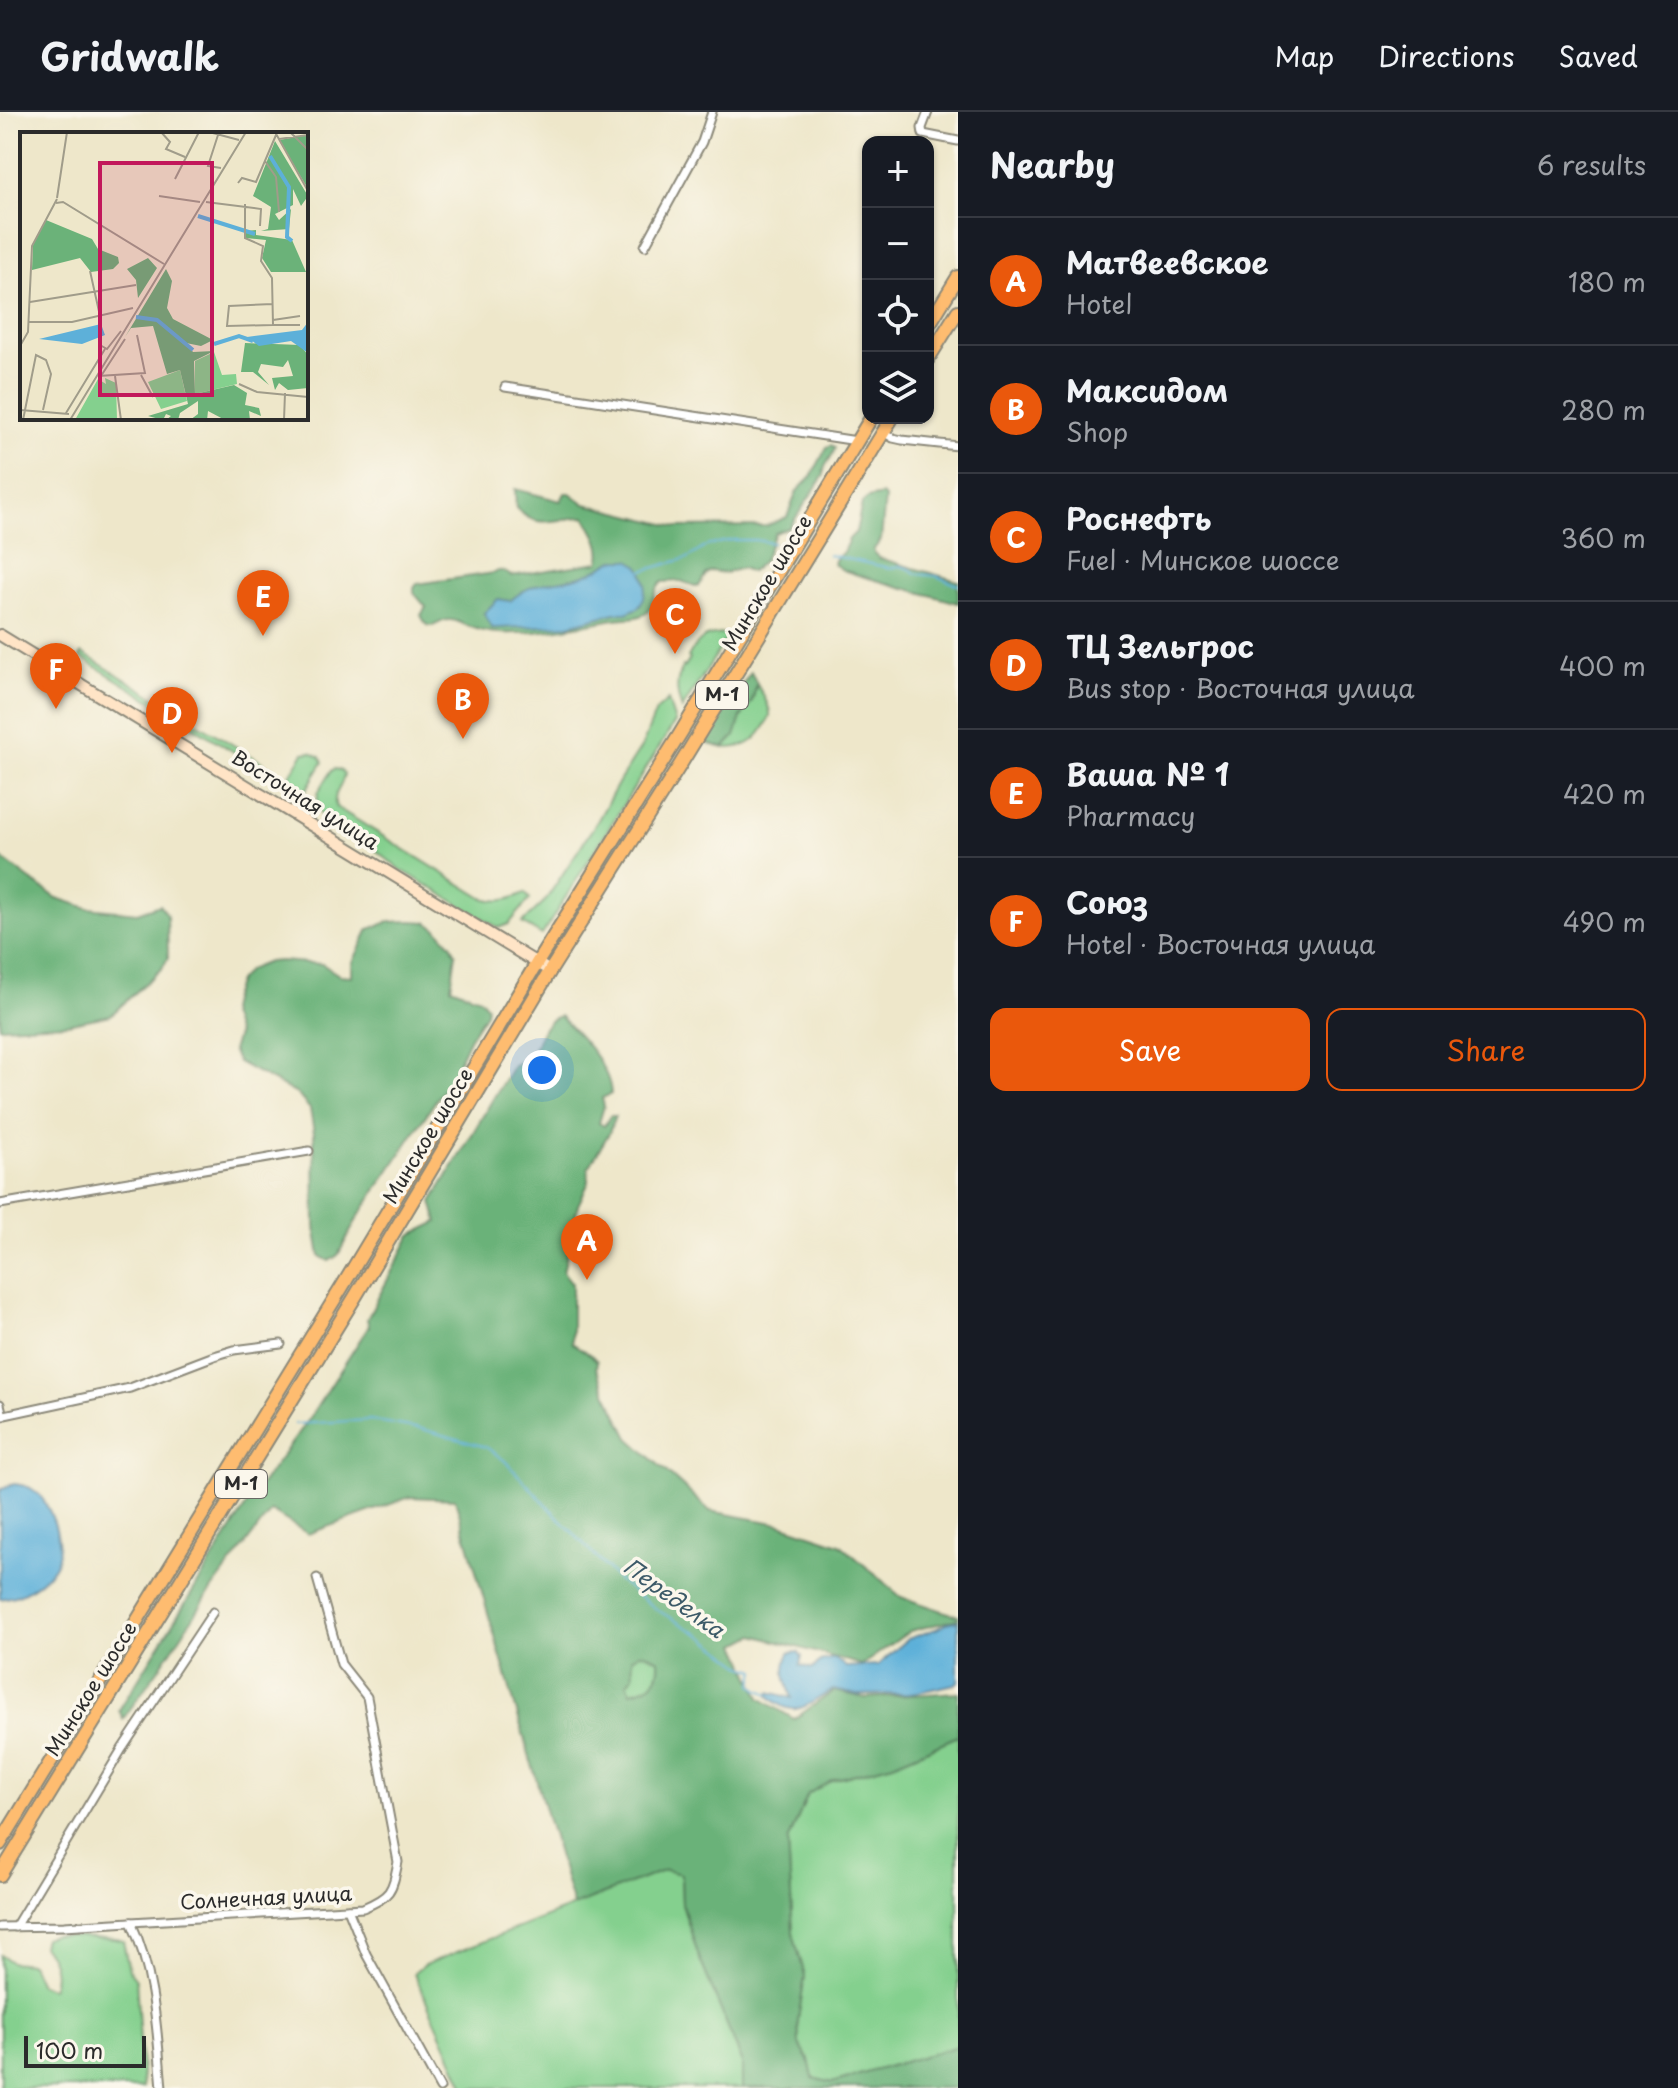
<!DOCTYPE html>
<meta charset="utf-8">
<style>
:root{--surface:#171b24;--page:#20242c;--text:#f1f3f6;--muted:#9ea1a6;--line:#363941;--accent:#ea580c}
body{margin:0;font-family:"Playpen Sans",sans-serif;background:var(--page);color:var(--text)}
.controls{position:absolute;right:24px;top:24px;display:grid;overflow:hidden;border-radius:16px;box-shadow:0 2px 6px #0004}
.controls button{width:72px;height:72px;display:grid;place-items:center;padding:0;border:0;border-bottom:2px solid var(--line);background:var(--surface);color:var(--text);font:40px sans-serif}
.scale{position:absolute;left:24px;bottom:20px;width:122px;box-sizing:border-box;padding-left:8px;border:4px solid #2b2b2b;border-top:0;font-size:22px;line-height:28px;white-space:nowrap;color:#2b2b2b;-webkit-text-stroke:6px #fbf7ec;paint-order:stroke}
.you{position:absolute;left:542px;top:958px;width:28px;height:28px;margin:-20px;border:6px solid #fff;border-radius:50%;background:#1a73e8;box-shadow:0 0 0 12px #1a73e833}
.badge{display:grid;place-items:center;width:52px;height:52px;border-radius:50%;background:var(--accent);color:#fff;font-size:26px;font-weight:700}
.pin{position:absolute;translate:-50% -66px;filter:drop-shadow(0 2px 4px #0008)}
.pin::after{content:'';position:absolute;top:42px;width:28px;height:24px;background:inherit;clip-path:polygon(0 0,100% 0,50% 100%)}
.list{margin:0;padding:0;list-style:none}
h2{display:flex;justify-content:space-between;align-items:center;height:104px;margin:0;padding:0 32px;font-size:34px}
h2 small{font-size:26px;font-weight:400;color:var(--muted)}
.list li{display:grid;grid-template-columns:52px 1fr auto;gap:24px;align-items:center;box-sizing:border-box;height:128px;padding:0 32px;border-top:2px solid var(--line)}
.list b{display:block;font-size:30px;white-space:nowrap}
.list p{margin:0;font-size:26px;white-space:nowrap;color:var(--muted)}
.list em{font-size:26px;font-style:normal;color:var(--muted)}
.actions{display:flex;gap:16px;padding:24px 32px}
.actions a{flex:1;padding:18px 0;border:2px solid var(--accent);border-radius:16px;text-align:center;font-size:28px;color:var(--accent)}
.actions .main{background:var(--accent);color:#fff}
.icon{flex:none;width:44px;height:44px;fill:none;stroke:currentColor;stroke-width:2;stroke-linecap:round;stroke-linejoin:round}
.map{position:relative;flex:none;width:958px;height:1976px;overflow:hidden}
header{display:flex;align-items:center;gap:48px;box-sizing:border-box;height:112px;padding:0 40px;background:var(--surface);border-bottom:2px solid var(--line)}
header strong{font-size:38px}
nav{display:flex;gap:44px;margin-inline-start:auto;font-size:28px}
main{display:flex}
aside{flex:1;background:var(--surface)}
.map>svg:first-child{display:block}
.green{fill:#84d08e;stroke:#587e5c;stroke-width:2}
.forest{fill:#6bb279;stroke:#4b6e52;stroke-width:2;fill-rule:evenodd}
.water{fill:#5db0d9;stroke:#446e82;stroke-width:2}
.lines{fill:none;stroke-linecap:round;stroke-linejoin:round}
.stream{stroke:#5db0d9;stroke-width:2}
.street-casing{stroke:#8c897a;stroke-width:11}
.secondary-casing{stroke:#8c897a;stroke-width:14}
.highway-casing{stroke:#8c897a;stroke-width:16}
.street{stroke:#fff;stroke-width:7}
.secondary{stroke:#ffe4c6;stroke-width:10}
.highway{stroke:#febc70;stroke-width:12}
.labels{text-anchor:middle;stroke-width:7;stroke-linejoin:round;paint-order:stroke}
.shield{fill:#fbf7ec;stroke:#696865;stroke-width:2}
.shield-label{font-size:18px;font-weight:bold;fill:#2b2b2b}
.street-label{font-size:20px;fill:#2b2b2b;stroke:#fbf7ec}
.water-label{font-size:22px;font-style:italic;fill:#3c5a68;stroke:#fbf7ec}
.inset-river{fill:none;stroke:#5db0d9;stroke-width:4}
.inset-road{fill:none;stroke:#a09c8a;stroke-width:2}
.view{fill:#c2185b;fill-opacity:0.15;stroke:#c2185b;stroke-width:4}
.inset-edge{fill:none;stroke:#2b2b2b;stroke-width:4}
</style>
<header>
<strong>Gridwalk</strong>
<nav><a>Map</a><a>Directions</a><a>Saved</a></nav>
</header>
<main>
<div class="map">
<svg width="958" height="1976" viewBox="0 0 958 1976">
<rect width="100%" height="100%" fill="#fbf7ec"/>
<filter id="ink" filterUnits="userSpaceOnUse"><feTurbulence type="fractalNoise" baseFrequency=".0125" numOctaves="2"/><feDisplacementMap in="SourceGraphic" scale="16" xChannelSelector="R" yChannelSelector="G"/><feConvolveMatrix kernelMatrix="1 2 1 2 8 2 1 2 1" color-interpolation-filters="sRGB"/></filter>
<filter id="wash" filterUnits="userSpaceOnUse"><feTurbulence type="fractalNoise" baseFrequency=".006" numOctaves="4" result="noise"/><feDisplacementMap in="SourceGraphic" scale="32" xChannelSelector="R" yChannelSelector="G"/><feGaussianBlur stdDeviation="1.8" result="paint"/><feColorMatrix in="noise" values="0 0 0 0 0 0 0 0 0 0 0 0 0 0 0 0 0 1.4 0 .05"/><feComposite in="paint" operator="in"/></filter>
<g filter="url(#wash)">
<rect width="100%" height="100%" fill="#eee7ca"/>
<g class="green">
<path d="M729,522L682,597C676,581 675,570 683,554L685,555L690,547L688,545C700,525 705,522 729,522Z"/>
<polygon points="82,541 273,657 270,662 80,545"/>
<path d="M757,572C761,581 771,594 770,604C769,608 766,612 764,616C754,632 743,636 724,636L735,624L741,605L752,589Z"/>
<polygon points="668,588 675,610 542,823 522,811 545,789 598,708 620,668 642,634 656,599"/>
<polygon points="311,640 320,645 323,650 306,678 301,681 279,667 286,669 304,641"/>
<path d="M335,657L340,658L344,662C343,675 331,682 336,695L483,786C499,791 510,788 525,781L530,787L509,812L499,816L398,756L367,731L321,702L317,693L318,681L331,659Z"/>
<path d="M640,1541L649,1543L659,1548C660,1570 651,1576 631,1580L627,1571L633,1564L632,1546Z"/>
<polygon points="958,1624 958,1934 832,1971 813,1966 809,1948 799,1932 798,1907 805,1864 793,1821 788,1729 808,1682 833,1668 893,1652"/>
<polygon points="665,1758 681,1762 682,1792 699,1845 742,1949 742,1976 465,1976 414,1861 424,1853"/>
<path d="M54,1823C68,1823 81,1825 95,1826C105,1827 113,1825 123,1829L129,1858L136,1867L143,1976H0V1843L11,1850L31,1852L40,1872L52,1877C58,1862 54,1845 42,1834L44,1826Z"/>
</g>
<g class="forest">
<path d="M831,333L835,335C834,346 822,352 824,363L791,413L788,416L775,421L764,448L751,460L742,456L725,461L711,459L706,462L699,474H695L681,469L662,470C650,481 657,498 640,504C633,507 623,505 615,507C576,514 537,523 498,521C489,521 476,517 468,514C462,512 457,508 450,508C436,507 431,525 421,503L426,495L414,481V476L417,472L494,461C501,456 505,460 511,464L599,450C605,435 593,418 585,405C558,405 538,420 516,396L515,377L561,389L565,381H570L585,392L677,415L766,414L787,405L797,379L811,365L827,335ZM615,448L626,501H615L569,513L484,501L498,487L510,489C537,465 557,473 587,462C597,459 606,452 615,448Z"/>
<polygon points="882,383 885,386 881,428 874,437 874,441 879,446 958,469 958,491 861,464 843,458 834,452 835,448 843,440 849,427 856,420 862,391 868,386"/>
<polygon points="751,560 757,572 752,589 741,605 735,624 724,636 708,632 707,628 725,598"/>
<polygon points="0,745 29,767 57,786 88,796 137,801 160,793 167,802 168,846 163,855 111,903 67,912 0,915"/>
<polygon points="412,809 427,810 437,817 451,832 456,842 451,875 480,886 487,894 486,901 469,927 452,964 357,1107 338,1143 329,1149 320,1144 315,1115 314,1021 310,997 297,982 238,950 232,939 237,923 229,899 231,888 238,869 248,858 268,850 280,849 322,852 339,863 352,864 352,852 369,817 388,810"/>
<path d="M560,904C579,923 610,954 611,982L602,986L604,994L599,1011L604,1014L610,1004H615L609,1021L588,1057V1072L578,1093L563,1160L572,1171V1231L592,1244L597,1249L596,1256L607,1282L629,1326L710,1399L780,1412L840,1432L901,1485L958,1504V1507L910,1519L862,1553L754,1523L737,1532L760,1586L794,1607L834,1579L865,1586L958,1580V1624L893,1652L833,1668L808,1682L788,1729L793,1821L805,1864L798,1907L799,1932L809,1948L813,1966L832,1971L958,1934V1976H742V1949L699,1845L682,1792L681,1762L665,1758L573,1794L455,1387L410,1385L308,1422L271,1399L212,1477L161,1554L123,1607L119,1598L251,1386L307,1310L369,1214L367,1207L411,1123L438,1110L432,1090L513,953L530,946C538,930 542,908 560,904ZM640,1541L649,1543L659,1548C661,1569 651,1576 631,1580L627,1571L633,1564L632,1546Z"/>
</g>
<g class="water">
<path d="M615,448H629L638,453L642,459L646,473L644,486L638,496L626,501H615L569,513L500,516H492L484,501L498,487L510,489C537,465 557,473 587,462C596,459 606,452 615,448Z"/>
<path d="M14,1372C20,1373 28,1374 32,1377C50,1387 65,1432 56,1451C51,1463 31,1478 18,1483C13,1485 6,1486 0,1487V1377Z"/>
<path d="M958,1509V1570L955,1572L909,1582L858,1583L833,1578C806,1592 796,1610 769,1584L770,1580L792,1586C786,1567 781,1561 789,1541L798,1540L802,1544L800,1553L813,1557L820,1549L834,1546L846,1555L878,1553L908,1527L936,1517L950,1510Z"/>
</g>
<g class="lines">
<g class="stream">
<polyline points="829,443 890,456 900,454 910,457 916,462 936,464 958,473"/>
<polyline points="642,459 688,446 708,433 733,428 755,428 773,431"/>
<polyline points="295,1312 370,1308 422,1317 486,1335 504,1348 619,1469 659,1499 705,1526 741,1553 756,1558 753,1572 758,1577 769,1582"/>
</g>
</g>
</g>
<g filter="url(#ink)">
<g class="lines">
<g class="street-casing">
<g id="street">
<polyline points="928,0 922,16 923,22 958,29"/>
<polyline points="645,134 702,30 712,0"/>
<polyline points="505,275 857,329"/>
<polyline points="883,320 893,326 902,328 958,334"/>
<polyline points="0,1092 309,1039"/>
<polyline points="0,1292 3,1304"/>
<polyline points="0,1304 130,1276 214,1244 234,1238 281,1232"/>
<polyline points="348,1797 366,1842 440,1976"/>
<path d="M131,1810C155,1861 157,1920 162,1976"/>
<path d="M0,1815L64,1814L363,1796C391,1784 392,1780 398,1750L367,1585L341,1552L317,1466"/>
<polyline points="15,1815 122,1637 213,1500"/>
</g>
</g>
<g class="secondary-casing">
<polyline id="secondary" points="0,523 550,859"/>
</g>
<g class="highway-casing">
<g id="highway">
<polyline points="928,214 958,165"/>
<polyline points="928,247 958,199"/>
<polyline points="0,1732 342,1175 537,851 680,622 871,306"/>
<polyline points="0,1763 355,1185 550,859 680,653 892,306"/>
</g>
</g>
<use href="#street" class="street"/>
<use href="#secondary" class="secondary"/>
<use href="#highway" class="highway"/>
</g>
</g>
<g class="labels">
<g class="shield">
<rect x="696" y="569" width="52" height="28" rx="6"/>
<rect x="215" y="1358" width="52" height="28" rx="6"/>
</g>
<g class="shield-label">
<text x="722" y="589">М-1</text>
<text x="241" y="1378">М-1</text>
</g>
<g class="street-label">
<text transform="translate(767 471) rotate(-59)" y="7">Минское шоссе</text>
<text transform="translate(305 688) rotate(32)" y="7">Восточная улица</text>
<text transform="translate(428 1024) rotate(-59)" y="7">Минское шоссе</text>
<text transform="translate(91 1577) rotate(-58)" y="7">Минское шоссе</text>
<text transform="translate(266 1786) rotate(-3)" y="7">Солнечная улица</text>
</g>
<g class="water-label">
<text transform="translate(674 1486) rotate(36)" y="8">Переделка</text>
</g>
</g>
<g transform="translate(20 20)">
<rect width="288" height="288" fill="#eee7ca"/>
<path d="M194,220L202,243L216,242L217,252L175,262V229ZM160,238L167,269L141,277L128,250ZM85,246L96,251L97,288H55L78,247L86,252Z" fill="#84d08e"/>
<path d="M288,3V57L259,8ZM255,9L288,64L281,74L273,57V73L255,82L259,88L271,77L269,97L241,99L248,97L251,75L233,64ZM26,88L72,107L78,117L98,125L99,131L93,137L71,140L60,126L12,138L13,113ZM236,98V103L272,108L286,140H251L242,126L246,108L226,106V99ZM128,126L137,136L118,166L116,148L107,137ZM146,137L152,149L147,176L153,187L193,208L181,214L166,211L173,220L194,219L174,229L175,262L214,253L227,261L225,273L239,276L241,284L229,279L230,288H205L188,279L187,288H170L178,282V269L160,281L158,288H146L151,284L146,282L143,288L128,284L168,272L160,238L147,242L133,194L111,196L105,205ZM225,211L280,213L288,223V256L268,258L259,251L255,258L252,246L273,244L268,228L263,235L241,232L238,240L249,253L233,240H221Z" fill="#6bb279"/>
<path d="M288,190V221L271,209L239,214L227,205L282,198ZM81,192L85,203L62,212L19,207Z" fill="#5db0d9"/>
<path class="inset-river" d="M250,24L269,55L267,105L272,109M178,84L235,102M116,185L137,188L173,218M194,212L219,204L233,209"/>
<path class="inset-road" d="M141,0L150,10L146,17L165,25M189,0L219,8M255,0L288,59M270,0L288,18M198,3L188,34L201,36M259,7L288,3M245,29L256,45L259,80M155,47L179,0M218,51L222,46L236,50L256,3M139,64L180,70M37,66L47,0M186,70L241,77L240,94M36,71L43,70L144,132M225,72V106L243,114L241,129L252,146L253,193H280M70,139L80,184M10,170L116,153M253,172L209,174L207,194L253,193M253,188L280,184M9,190H52L113,176M80,213L87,217L101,199M0,214L8,200L12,114L37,67M121,243L133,265M78,244L125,241L117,203M81,244L105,207M95,244L101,288M219,252L237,260L288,265M0,278L49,282M46,281L85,217M3,288L16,223L26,228L31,242L23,278M50,288L226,0M264,288L265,261"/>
<path class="view" d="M80,31H192V263H80Z"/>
<rect width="288" height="288" class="inset-edge"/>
</g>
</svg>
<div class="controls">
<button>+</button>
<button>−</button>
<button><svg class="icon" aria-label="locate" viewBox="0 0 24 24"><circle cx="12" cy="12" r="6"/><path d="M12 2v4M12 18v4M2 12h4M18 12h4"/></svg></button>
<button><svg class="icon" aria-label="layers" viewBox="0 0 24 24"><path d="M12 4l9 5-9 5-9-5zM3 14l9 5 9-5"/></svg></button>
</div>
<div class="scale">100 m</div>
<div class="you"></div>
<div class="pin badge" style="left:587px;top:1168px">A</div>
<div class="pin badge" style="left:463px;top:627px">B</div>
<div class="pin badge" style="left:675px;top:542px">C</div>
<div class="pin badge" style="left:172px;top:641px">D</div>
<div class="pin badge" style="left:263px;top:524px">E</div>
<div class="pin badge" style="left:56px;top:597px">F</div>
</div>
<aside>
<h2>Nearby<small>6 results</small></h2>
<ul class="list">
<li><span class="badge">A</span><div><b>Матвеевское</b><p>Hotel</p></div><em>180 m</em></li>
<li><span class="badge">B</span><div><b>Максидом</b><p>Shop</p></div><em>280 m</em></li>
<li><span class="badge">C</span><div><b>Роснефть</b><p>Fuel · Минское шоссе</p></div><em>360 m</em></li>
<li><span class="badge">D</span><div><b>ТЦ Зельгрос</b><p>Bus stop · Восточная улица</p></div><em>400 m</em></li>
<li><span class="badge">E</span><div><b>Ваша № 1</b><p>Pharmacy</p></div><em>420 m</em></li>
<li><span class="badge">F</span><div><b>Союз</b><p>Hotel · Восточная улица</p></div><em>490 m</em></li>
</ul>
<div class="actions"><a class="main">Save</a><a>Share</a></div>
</aside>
</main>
